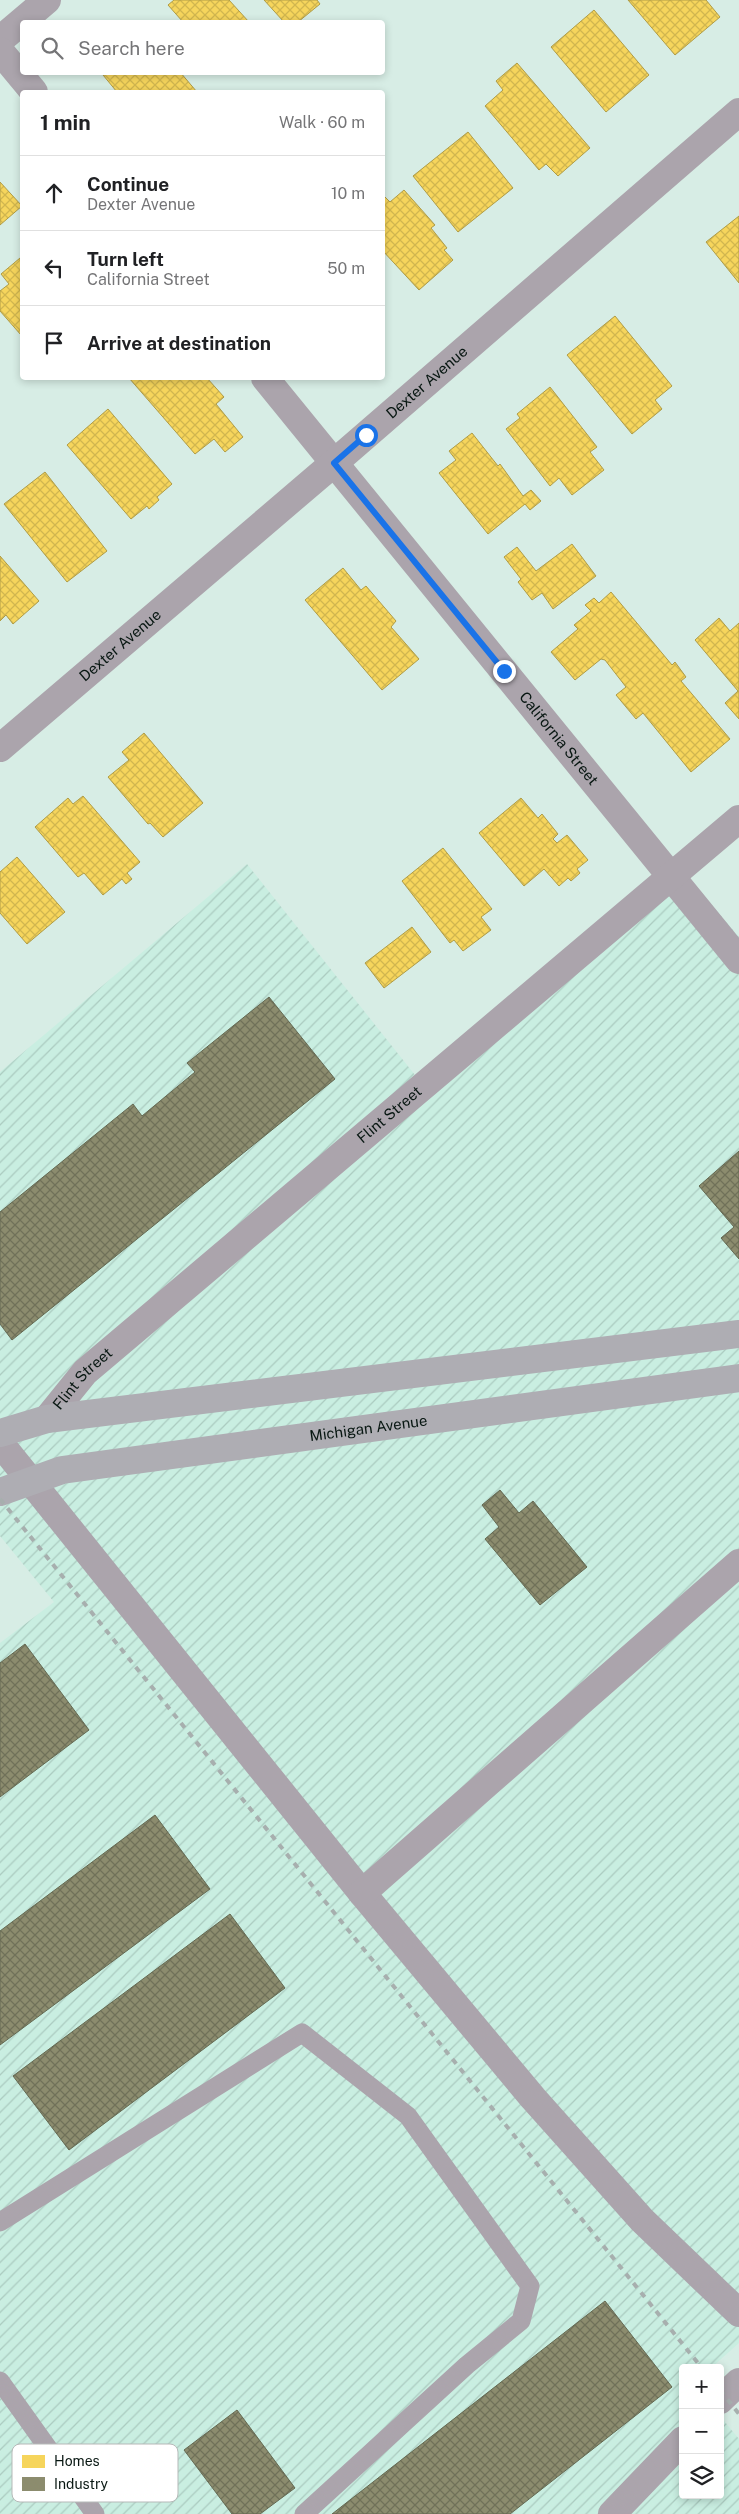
<!DOCTYPE html>
<meta charset="utf-8">
<style>
:root{--surface:#fff;--page:#f2f2f2;--text:#202124;--muted:#757577;--line:#e0e0e0}
body{margin:0;font-family:"Public Sans",sans-serif;background:var(--page);color:var(--text)}
.controls{position:absolute;right:15px;bottom:15px;display:grid;overflow:hidden;border-radius:5px;box-shadow:0 2px 8px #0003}
.controls button{width:45px;height:45px;display:grid;place-items:center;padding:0;border:0;border-bottom:1px solid var(--line);background:var(--surface);color:var(--text);font:25px sans-serif}
.stop{position:absolute;width:15px;height:15px;margin:-11px;border:4px solid #1a73e8;border-radius:50%;background:#fff}
.stop.end{background:#1a73e8;border-color:#fff;box-shadow:0 1px 5px #0008}
.list{margin:0;padding:0;list-style:none}
h2{display:flex;justify-content:space-between;align-items:center;height:65px;margin:0;padding:0 20px;font-size:21px}
h2 small{font-size:16px;font-weight:400;color:var(--muted)}
.list li{display:grid;grid-template-columns:32px 1fr auto;gap:15px;align-items:center;box-sizing:border-box;height:75px;padding:0 20px;border-top:1px solid var(--line)}
.list b{display:block;font-size:19px;white-space:nowrap}
.list p{margin:0;font-size:16px;white-space:nowrap;color:var(--muted)}
.list em{font-size:16px;font-style:normal;color:var(--muted)}
.icon{flex:none;width:28px;height:28px;fill:none;stroke:currentColor;stroke-width:2;stroke-linecap:round;stroke-linejoin:round}
.map{position:relative;flex:none;width:739px;height:2514px;overflow:hidden}
.search{position:absolute;background:var(--surface);box-shadow:0 2px 8px #0003;left:20px;top:20px;width:365px;height:55px;display:flex;align-items:center;gap:12px;box-sizing:border-box;padding:0 18px;border-radius:5px;color:var(--muted);font-size:19px}
.panel{position:absolute;background:var(--surface);box-shadow:0 2px 8px #0003;left:20px;top:90px;width:365px;height:290px;border-radius:5px}
.map>svg:first-child{display:block}
.industrial{fill:url(#industrial-furrows)}
.homes{fill:url(#homes-cross-hatch);stroke:#af9c46}
.industry{fill:url(#industry-cross-hatch);stroke:#646952}
.lines{fill:none;stroke-linecap:round;stroke-linejoin:round}
.service{stroke:#aba4ac;stroke-width:19}
.minor{stroke:#aba4ac;stroke-width:28}
.secondary{stroke:#aeadb3;stroke-width:28}
.rail{stroke:#a7afae;stroke-width:4;stroke-dasharray:6 6;stroke-linecap:butt}
.route{stroke:#1a73e8;stroke-width:6}
.labels{text-anchor:middle;stroke-width:5;stroke-linejoin:round;paint-order:stroke}
.street-label{font-size:15px;fill:#081712;stroke:#fff}
.key{fill:#fff;stroke:#b5b9b8;stroke-width:1}
.key-label{font-size:14px;fill:#081712}
</style>
<div class="map">
<svg width="739" height="2514" viewBox="0 0 739 2514">
<defs>
<pattern id="industrial-furrows" width="10" height="10" patternUnits="userSpaceOnUse" patternTransform="scale(1.25)"><rect width="10" height="10" fill="#c9eee1"/><path d="M-1 1l2-2M0 10L10 0M9 11l2-2" fill="none" stroke="#abcbc0"/></pattern>
<pattern id="homes-cross-hatch" width="8" height="8" patternUnits="userSpaceOnUse" patternTransform="scale(1.25)"><rect width="8" height="8" fill="#f6d55c"/><path d="M0 0l8 8M0 8l8-8" fill="none" stroke="#d1b64f"/></pattern>
<pattern id="industry-cross-hatch" width="8" height="8" patternUnits="userSpaceOnUse" patternTransform="scale(1.25)"><rect width="8" height="8" fill="#8c8c6e"/><path d="M0 0l8 8M0 8l8-8" fill="none" stroke="#707159"/></pattern>
</defs>
<rect width="100%" height="100%" fill="#d7ede5"/>
<polygon class="industrial" points="673,859 739,937 739,2343 711,2368 683,2368 683,2495 720,2495 720,2416 739,2439 739,2514 0,2514 0,1643 54,1602 0,1536 0,1072 247,864 415,1075"/>
<g class="homes">
<polygon points="174,0 229,0 249,22 183,22 168,5"/>
<polygon points="264,0 317,0 320,4 298,22 284,22"/>
<polygon points="628,0 706,0 720,17 675,55"/>
<polygon points="594,10 649,75 606,112 551,47"/>
<polygon points="517,63 590,148 558,176 546,164 539,170 485,106 503,90 496,81"/>
<polygon points="106,72 180,72 197,92 117,92 103,75"/>
<polygon points="468,132 513,188 458,232 413,176"/>
<polygon points="0,182 22,206 0,225"/>
<polygon points="404,190 435,225 431,228 447,248 444,250 453,260 419,290 382,250 382,199 385,197 390,202"/>
<polygon points="739,216 739,283 706,242"/>
<polygon points="20,258 22,261 21,335 0,311 0,291 9,284 1,274"/>
<polygon points="615,316 672,386 655,400 662,409 632,434 567,355"/>
<polygon points="129,378 207,378 224,397 216,404 243,437 225,452 214,439 195,454"/>
<polygon points="550,387 597,447 590,452 604,470 572,495 559,478 550,486 506,429 520,418 517,414"/>
<polygon points="108,409 172,484 157,497 159,500 149,509 147,506 131,519 67,445"/>
<polygon points="472,433 498,466 500,464 523,496 531,490 541,501 530,510 525,504 488,534 439,473 456,460 449,451"/>
<polygon points="45,472 107,551 67,582 4,504"/>
<polygon points="572,544 596,576 553,609 542,593 532,600 518,582 521,579 504,557 517,547 536,571"/>
<polygon points="0,556 39,601 13,624 6,615 0,621"/>
<polygon points="343,568 361,590 366,586 396,621 391,627 419,659 382,690 305,600"/>
<polygon points="611,592 672,665 675,662 686,677 681,681 730,739 691,772 643,713 636,719 616,695 626,687 605,660 601,659 575,680 551,652 578,629 574,625 591,611 585,605 594,598 599,603"/>
<polygon points="719,618 730,631 739,623 739,719 725,703 738,691 695,640"/>
<polygon points="144,733 203,803 163,837 150,823 148,824 108,777 129,760 122,752"/>
<polygon points="83,796 140,862 127,873 132,879 126,884 122,879 103,895 84,873 78,877 35,827 68,798 73,804"/>
<polygon points="521,798 538,818 542,814 558,834 553,839 557,843 567,835 588,860 577,869 580,873 571,881 568,878 559,886 544,869 524,886 479,833"/>
<polygon points="443,848 492,909 481,917 491,930 463,951 454,940 450,943 402,881"/>
<polygon points="17,857 65,912 27,944 0,913 0,872"/>
<polygon points="412,927 431,952 384,988 365,963"/>
</g>
<g class="industry">
<polygon points="269,997 335,1079 12,1340 0,1324 0,1212 133,1104 142,1116 195,1072 187,1063"/>
<polygon points="739,1151 739,1259 721,1238 734,1227 699,1186"/>
<polygon points="500,1490 519,1513 533,1501 587,1567 540,1605 485,1539 499,1527 482,1505"/>
<polygon points="25,1644 89,1730 0,1797 0,1663"/>
<polygon points="155,1815 210,1889 0,2045 0,1931"/>
<polygon points="230,1914 285,1988 69,2150 13,2076"/>
<polygon points="605,2301 672,2387 510,2514 332,2514"/>
<polygon points="237,2410 295,2488 260,2514 232,2514 184,2450"/>
</g>
<g class="lines">
<g class="service">
<polyline points="0,2222 302,2033 408,2116 530,2286 521,2321 467,2365 304,2514"/>
<polyline points="0,2381 95,2514"/>
</g>
<g class="minor">
<polyline points="0,40 47,0"/>
<polyline points="0,51 34,92"/>
<path id="s1" d="M265,378L739,960"/>
<path id="s2" d="M0,748L334,463L739,112"/>
<path id="s3" d="M47,1419L85,1372L739,819"/>
<polyline points="0,1443 362,1893 533,2098 642,2220 739,2313"/>
<polyline points="362,1893 739,1563"/>
<polyline points="720,2400 739,2382"/>
<polyline points="612,2514 683,2440"/>
</g>
<g class="secondary">
<polyline points="0,1433 47,1419 739,1334"/>
<path id="s4" d="M0,1492L62,1470L739,1378"/>
</g>
<g class="rail">
<polyline points="0,1499 702,2368"/>
<polyline points="720,2390 739,2414"/>
</g>
</g>
<g class="lines">
<polyline class="route" points="366,435 334,463 504,671"/>
</g>
<g class="labels">
<g class="street-label">
<text dy="5" stroke="none"><textPath href="#s2" startOffset="562">Dexter Avenue</textPath></text>
<text dy="5" stroke="none"><textPath href="#s2" startOffset="158">Dexter Avenue</textPath></text>
<text dy="5" stroke="none"><textPath href="#s1" startOffset="465">California Street</textPath></text>
<text dy="5" stroke="none"><textPath href="#s3" startOffset="459">Flint Street</textPath></text>
<text dy="5" stroke="none"><textPath href="#s3" startOffset="54">Flint Street</textPath></text>
<text dy="5" stroke="none"><textPath href="#s4" startOffset="375">Michigan Avenue</textPath></text>
</g>
</g>
<rect x="12" y="2444" width="166" height="58" rx="8" class="key"/>
<rect x="22" y="2455" width="23" height="13" fill="#f6d55c"/>
<rect x="22" y="2477" width="23" height="14" fill="#8c8c6e"/>
<g class="key-label">
<text x="54" y="2466">Homes</text>
<text x="54" y="2489">Industry</text>
</g>
</svg>
<div class="controls">
<button>+</button>
<button>−</button>
<button><svg class="icon" aria-label="layers" viewBox="0 0 24 24"><path d="M12 4l9 5-9 5-9-5zM3 14l9 5 9-5"/></svg></button>
</div>
<div class="stop" style="left:366px;top:435px"></div>
<div class="stop end" style="left:504px;top:671px"></div>
<div class="search"><svg class="icon" aria-label="search" viewBox="0 0 24 24"><circle cx="10" cy="10" r="6"/><path d="M15 15l6 6"/></svg>Search here</div>
<section class="panel">
<h2>1 min<small>Walk · 60 m</small></h2>
<ul class="list">
<li><svg class="icon" aria-label="ahead" viewBox="0 0 24 24"><path d="M12 20V5M6 11l6-6 6 6"/></svg><div><b>Continue</b><p>Dexter Avenue</p></div><em>10 m</em></li>
<li><svg class="icon" aria-label="left" viewBox="0 0 24 24"><path d="M17 20v-9H6M10 6l-5 5 5 5"/></svg><div><b>Turn left</b><p>California Street</p></div><em>50 m</em></li>
<li><svg class="icon" aria-label="arrive" viewBox="0 0 24 24"><path d="M6 21V4h12l-3 4 3 4H6"/></svg><div><b>Arrive at destination</b></div></li>
</ul>
</section>
</div>
